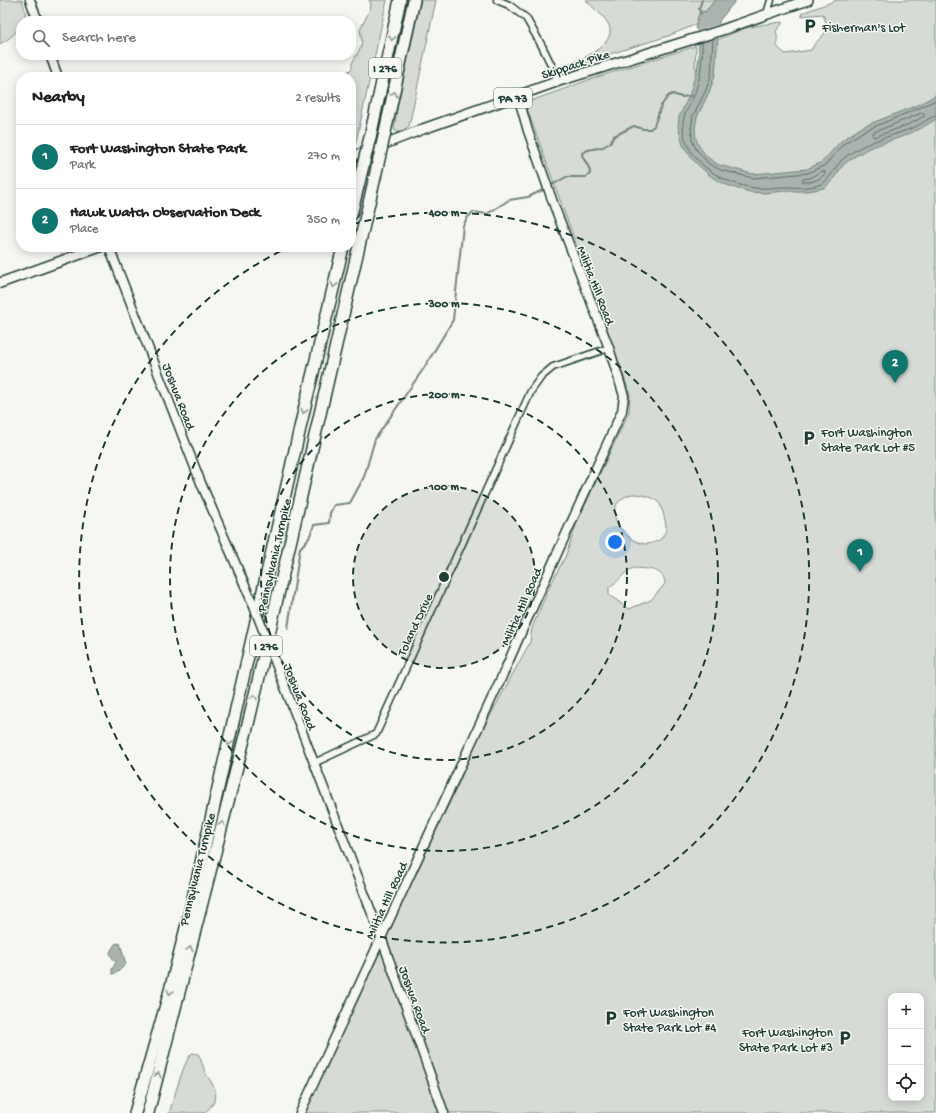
<!DOCTYPE html>
<meta charset="utf-8">
<style>
:root{--surface:#fff;--page:#f6f6f6;--text:#222;--muted:#767676;--line:#e0e0e0;--accent:#0f766e}
body{margin:0;font-family:"Gochi Hand",sans-serif;background:var(--page);color:var(--text)}
.controls{position:absolute;right:12px;bottom:12px;display:grid;overflow:hidden;border-radius:8px;box-shadow:0 2px 10px #0003}
.controls button{width:36px;height:36px;display:grid;place-items:center;padding:0;border:0;border-bottom:1px solid var(--line);background:var(--surface);color:var(--text);font:20px sans-serif}
.you{position:absolute;left:615px;top:542px;width:14px;height:14px;margin:-10px;border:3px solid #fff;border-radius:50%;background:#1a73e8;box-shadow:0 0 0 6px #1a73e833}
.badge{display:grid;place-items:center;width:26px;height:26px;border-radius:50%;background:var(--accent);color:#fff;font-size:13px;font-weight:700}
.pin{position:absolute;translate:-50% -33px;filter:drop-shadow(0 1px 2px #0008)}
.pin::after{content:'';position:absolute;top:21px;width:14px;height:12px;background:inherit;clip-path:polygon(0 0,100% 0,50% 100%)}
.list{margin:0;padding:0;list-style:none}
h2{display:flex;justify-content:space-between;align-items:center;height:52px;margin:0;padding:0 16px;font-size:17px}
h2 small{font-size:13px;font-weight:400;color:var(--muted)}
.list li{display:grid;grid-template-columns:26px 1fr auto;gap:12px;align-items:center;box-sizing:border-box;height:64px;padding:0 16px;border-top:1px solid var(--line)}
.list b{display:block;font-size:15px;white-space:nowrap}
.list p{margin:0;font-size:13px;white-space:nowrap;color:var(--muted)}
.list em{font-size:13px;font-style:normal;color:var(--muted)}
.icon{flex:none;width:22px;height:22px;fill:none;stroke:currentColor;stroke-width:2;stroke-linecap:round;stroke-linejoin:round}
.map{position:relative;flex:none;width:936px;height:1113px;overflow:hidden}
.search{position:absolute;background:var(--surface);box-shadow:0 2px 10px #0003;left:16px;top:16px;width:340px;height:44px;display:flex;align-items:center;gap:10px;box-sizing:border-box;padding:0 14px;border-radius:16px;color:var(--muted);font-size:15px}
.panel{position:absolute;background:var(--surface);box-shadow:0 2px 10px #0003;left:16px;top:72px;width:340px;height:180px;border-radius:16px}
.map>svg:first-child{display:block}
.green{fill:#d6dbd6;stroke:#7a8c85;fill-rule:evenodd}
.water{fill:#aab3ae;stroke:#72847d}
.pier{fill:#f6f6f2}
.lines{fill:none;stroke-linecap:round;stroke-linejoin:round}
.shore{stroke:#576c65;stroke-width:1}
.stream{stroke:#72847d;stroke-width:2}
.street-casing{stroke:#1f3d34;stroke-width:9}
.secondary-casing{stroke:#1f3d34;stroke-width:11}
.primary-casing{stroke:#1f3d34;stroke-width:12}
.highway-casing{stroke:#1f3d34;stroke-width:14}
.street{stroke:#f6f6f2;stroke-width:6}
.secondary{stroke:#f6f6f2;stroke-width:8}
.primary{stroke:#f6f6f2;stroke-width:9}
.highway{stroke:#f6f6f2;stroke-width:11}
.secondary-bridge-casing{stroke:#1f3d34;stroke-width:11;stroke-linecap:butt}
.highway-bridge-casing{stroke:#1f3d34;stroke-width:14;stroke-linecap:butt}
.secondary-bridge{stroke:#f6f6f2;stroke-width:8}
.highway-bridge{stroke:#f6f6f2;stroke-width:11}
.oneway{stroke:#8a9a93}
.ring{fill:none;stroke:#1f3d34;stroke-width:2;stroke-dasharray:7 5}
.labels{text-anchor:middle;stroke-width:3;stroke-linejoin:round;paint-order:stroke}
.shield{fill:#f6f6f2;stroke:#60746d;stroke-width:1}
.shield-label{font-size:12px;font-weight:bold;fill:#1f3d34}
.poi-label{font-size:13px;fill:#1f3d34;stroke:#f6f6f2;text-anchor:start}
.street-label{font-size:13px;fill:#1f3d34;stroke:#f6f6f2}
.centre{fill:#1f3d34;stroke:#f6f6f2;stroke-width:2}
.ring-label{font-size:12px;text-anchor:middle;font-weight:bold;fill:#1f3d34;stroke:#f6f6f2;stroke-width:3;stroke-linejoin:round;paint-order:stroke}
</style>
<div class="map">
<svg width="936" height="1113" viewBox="0 0 936 1113">
<rect width="100%" height="100%" fill="#f6f6f2"/>
<filter id="ink" filterUnits="userSpaceOnUse"><feTurbulence type="fractalNoise" baseFrequency=".025" numOctaves="2"/><feDisplacementMap in="SourceGraphic" scale="8" xChannelSelector="R" yChannelSelector="G"/><feConvolveMatrix kernelMatrix="1 2 1 2 8 2 1 2 1" color-interpolation-filters="sRGB"/></filter>
<g filter="url(#ink)">
<g class="green">
<path d="M0,0H22C24,8 28,14 23,21H21C19,32 9,39 0,44Z"/>
<polygon points="369,0 387,0 355,146 351,148 351,77 343,77 352,68 352,63 360,49 362,42 360,29 370,10 371,4"/>
<polygon points="421,0 436,0 409,126 402,131 395,131 394,128 398,104"/>
<path d="M586,0H715L705,12L697,24L668,36L591,60L585,64L565,67L564,66L565,64C581,61 617,45 609,25C604,15 593,9 586,0Z"/>
<path d="M837,0H936V95L920,104L862,128L841,141L936,101V1113H305L379,951L457,787L476,742L530,642L532,628L548,590L566,555L577,522L629,412L630,394L525,103L594,78L696,46L695,67L697,69L695,78L697,117L709,92L715,75L717,40L745,28L766,24L782,22V24L776,31C780,42 771,45 786,54L811,50C815,41 824,37 828,28L823,14L801,16L802,13ZM632,494C639,494 654,496 659,503C662,507 667,525 666,530C665,533 663,536 661,539C657,541 652,544 646,544C620,541 598,504 632,494ZM634,568C646,569 665,568 665,584L651,600L629,609L609,595V587C619,582 623,572 634,568ZM891,996H921V1098H891Z"/>
<path d="M192,1053L198,1054C202,1060 202,1065 205,1072C206,1075 208,1077 210,1080C220,1096 216,1101 205,1113H169C174,1100 183,1062 192,1053Z"/>
</g>
<g class="water">
<polygon points="715,0 736,0 719,21 715,75 709,92 697,117 695,128 696,139 699,146 707,157 719,165 753,174 807,169 822,162 841,141 862,127 920,104 936,95 936,119 920,129 901,137 869,148 854,157 844,164 831,182 824,188 808,191 785,191 765,193 750,192 735,188 719,182 709,175 692,159 683,145 678,127 679,117 689,96 697,69 699,56 698,31 695,28 699,13 702,11 705,12"/>
<polygon points="120,943 126,964 118,972 112,974 112,969 116,962 111,956 110,952 115,944"/>
</g>
<polygon class="pier" points="719,24 719,37 697,44 697,31"/>
<g class="lines">
<g class="shore">
<polyline points="713,38 711,75 706,90 693,116 691,128 692,140 696,149 709,164 721,170 753,178 808,173 825,165 843,144 864,131 921,107 936,100"/>
<path d="M702,42C703,61 700,81 693,98C689,107 682,116 683,126C684,160 720,182 749,187C761,190 773,187 785,187C797,187 810,189 821,184C830,180 834,168 841,161C860,142 891,137 915,127C922,124 929,117 936,116"/>
<path d="M922,113H924V116C909,126 892,130 875,137L873,136V133Z"/>
<path d="M823,171L825,172V174C819,180 810,184 802,181L803,179L810,178Z"/>
</g>
<g class="stream">
<polyline points="701,14 699,9 702,0"/>
<path d="M552,185L566,177H586L590,174C590,163 582,161 582,153L588,150L603,147L610,143L614,136L634,126L643,129H650L654,126L661,106L668,96L673,94L681,97L691,96"/>
<polyline points="288,628 300,548 309,538 314,525 329,523 330,513 334,505 350,503 364,477 375,439 424,368 453,320 463,226 467,218 473,212 487,214 509,200 528,197 543,190"/>
</g>
<g class="street-casing">
<g id="street">
<polyline points="497,0 509,5 526,18 542,46 559,81"/>
<polyline points="767,14 771,0"/>
<polyline points="314,763 376,734 531,391 541,377 553,367 609,348"/>
</g>
</g>
<g class="secondary-casing">
<g id="secondary">
<polyline points="30,0 38,21"/>
<polyline points="50,55 58,77"/>
<polyline points="109,247 201,483 255,609"/>
<polyline points="273,656 381,937 444,1113"/>
<polyline points="300,1113 504,672 521,633 622,411 624,396 609,348 555,208 528,131 518,96"/>
</g>
</g>
<g class="primary-casing">
<g id="primary">
<polyline points="351,157 423,129 559,81 719,31 808,0"/>
<polyline points="0,283 100,247"/>
</g>
</g>
<g class="highway-casing">
<g id="highway">
<polyline points="385,132 414,0"/>
<polyline points="370,137 400,0"/>
<polyline points="351,215 359,182"/>
<polyline points="135,1113 168,998 188,920 305,406 343,247"/>
<polyline points="148,1113 249,720 375,177"/>
</g>
</g>
<use href="#street" class="street"/>
<use href="#secondary" class="secondary"/>
<use href="#primary" class="primary"/>
<use href="#highway" class="highway"/>
<g class="secondary-bridge-casing">
<polyline id="secondary-bridge" points="255,609 273,656"/>
</g>
<g class="highway-bridge-casing">
<g id="highway-bridge">
<polyline points="375,177 385,132"/>
<polyline points="359,182 370,137"/>
</g>
</g>
<use href="#secondary-bridge" class="secondary-bridge"/>
<use href="#highway-bridge" class="highway-bridge"/>
</g>
<defs><path id="oneway-chevron" d="M-2-3.5L2.5 0L-2 3.5" fill="none" stroke-width="1.6" stroke-linecap="round" stroke-linejoin="round"/></defs>
<g class="oneway">
<use href="#oneway-chevron" transform="translate(392 38) rotate(102)"/>
<use href="#oneway-chevron" transform="translate(394 94) rotate(-78)"/>
<use href="#oneway-chevron" transform="translate(334 285) rotate(103)"/>
<use href="#oneway-chevron" transform="translate(304 411) rotate(103)"/>
<use href="#oneway-chevron" transform="translate(254 697) rotate(-77)"/>
<use href="#oneway-chevron" transform="translate(229 743) rotate(103)"/>
<use href="#oneway-chevron" transform="translate(222 824) rotate(-76)"/>
<use href="#oneway-chevron" transform="translate(190 949) rotate(-76)"/>
<use href="#oneway-chevron" transform="translate(170 992) rotate(104)"/>
<use href="#oneway-chevron" transform="translate(158 1075) rotate(-76)"/>
</g>
</g>
<circle cx="444" cy="577" r="91" fill="#1f3d34" fill-opacity=".12"/>
<g class="ring">
<circle cx="444" cy="577" r="91"/>
<circle cx="444" cy="577" r="183"/>
<circle cx="444" cy="577" r="274"/>
<path d="M353 224A365 365 0 1 1 287 248"/>
</g>
<defs>
<g id="parking-bare" transform="scale(1.2)"><path d="M-3.5-5.5H1a3.5 3.5 0 0 1 0 7H-1V5.5H-3.5ZM-1-3.4V-.6H.8a1.4 1.4 0 0 0 0-2.8Z" fill="#1f3d34" stroke="#f6f6f2" stroke-width="2.5" paint-order="stroke"/></g>
</defs>
<g fill-rule="evenodd">
<use href="#parking-bare" x="810" y="26"/>
<use href="#parking-bare" x="809" y="438"/>
<use href="#parking-bare" x="611" y="1018"/>
<use href="#parking-bare" x="845" y="1038"/>
</g>
<g class="labels">
<g class="shield">
<rect x="369" y="58" width="32" height="20" rx="3"/>
<rect x="494" y="88" width="38" height="20" rx="3"/>
<rect x="250" y="636" width="32" height="20" rx="3"/>
</g>
<g class="shield-label">
<text x="385" y="72">I 276</text>
<text x="513" y="102">PA 73</text>
<text x="266" y="650">I 276</text>
</g>
<g class="poi-label">
<text x="822" y="31">Fisherman's Lot</text>
<text x="821" y="436">Fort Washington<tspan x="821" dy="15">State Park Lot #5</tspan></text>
<text x="623" y="1016">Fort Washington<tspan x="623" dy="15">State Park Lot #4</tspan></text>
<text x="833" y="1036" text-anchor="end">Fort Washington<tspan x="833" dy="15">State Park Lot #3</tspan></text>
</g>
<g class="street-label">
<text transform="translate(575 63) rotate(-18)" y="5">Skippack Pike</text>
<text transform="translate(597 285) rotate(69)" y="5">Militia Hill Road</text>
<text transform="translate(180 396) rotate(69)" y="5">Joshua Road</text>
<text transform="translate(273 555) rotate(-77)" y="5">Pennsylvania Turnpike</text>
<text transform="translate(520 606) rotate(-66)" y="5">Militia Hill Road</text>
<text transform="translate(414 624) rotate(-65)" y="5">Toland Drive</text>
<text transform="translate(301 696) rotate(69)" y="5">Joshua Road</text>
<text transform="translate(196 869) rotate(-76)" y="5">Pennsylvania Turnpike</text>
<text transform="translate(385 900) rotate(-65)" y="5">Militia Hill Road</text>
<text transform="translate(416 999) rotate(70)" y="5">Joshua Road</text>
</g>
</g>
<circle cx="444" cy="577" r="6" class="centre"/>
<g class="ring-label">
<text x="444" y="216">400 m</text>
<text x="444" y="307">300 m</text>
<text x="444" y="398">200 m</text>
<text x="444" y="490">100 m</text>
</g>
</svg>
<div class="controls">
<button>+</button>
<button>−</button>
<button><svg class="icon" aria-label="locate" viewBox="0 0 24 24"><circle cx="12" cy="12" r="6"/><path d="M12 2v4M12 18v4M2 12h4M18 12h4"/></svg></button>
</div>
<div class="you"></div>
<div class="pin badge" style="left:860px;top:572px">1</div>
<div class="pin badge" style="left:895px;top:383px">2</div>
<div class="search"><svg class="icon" aria-label="search" viewBox="0 0 24 24"><circle cx="10" cy="10" r="6"/><path d="M15 15l6 6"/></svg>Search here</div>
<section class="panel">
<h2>Nearby<small>2 results</small></h2>
<ul class="list">
<li><span class="badge">1</span><div><b>Fort Washington State Park</b><p>Park</p></div><em>270 m</em></li>
<li><span class="badge">2</span><div><b>Hawk Watch Observation Deck</b><p>Place</p></div><em>350 m</em></li>
</ul>
</section>
</div>
